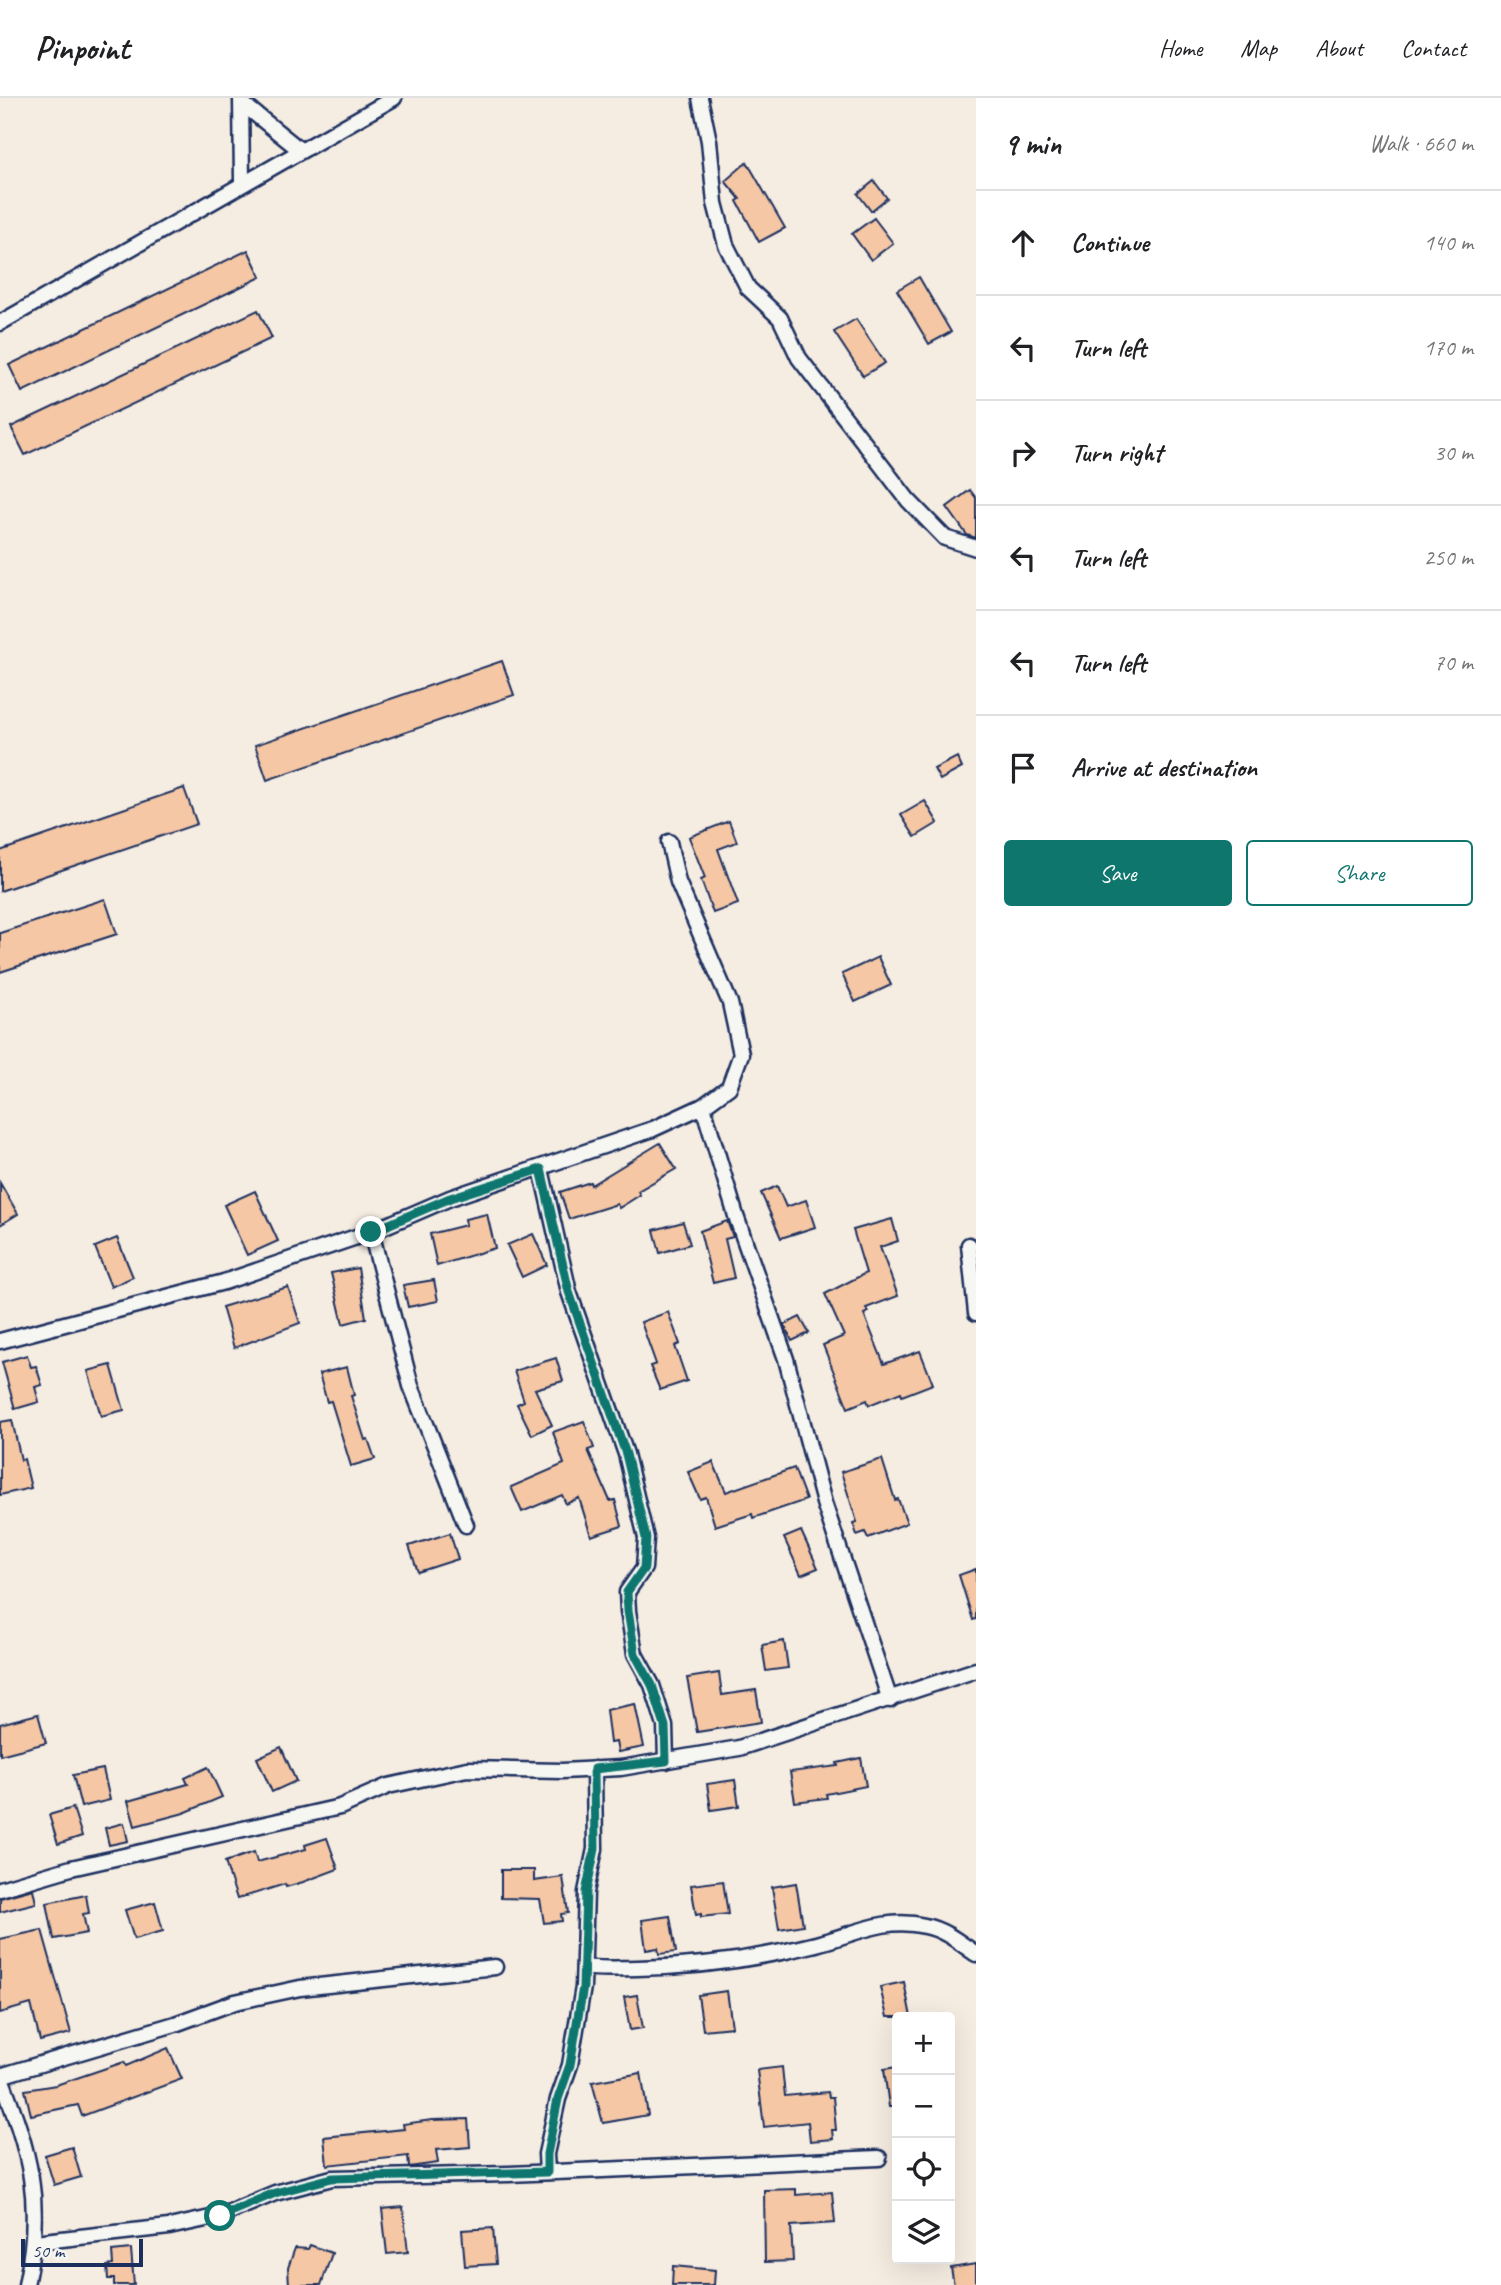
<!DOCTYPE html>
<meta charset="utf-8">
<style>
:root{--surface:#fff;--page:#f6f6f6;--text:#202124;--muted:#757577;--line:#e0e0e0;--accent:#0f766e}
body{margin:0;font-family:Caveat,sans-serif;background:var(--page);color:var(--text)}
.controls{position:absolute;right:21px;bottom:21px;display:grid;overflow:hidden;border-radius:7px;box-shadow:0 7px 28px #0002}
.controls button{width:63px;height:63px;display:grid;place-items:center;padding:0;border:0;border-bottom:2px solid var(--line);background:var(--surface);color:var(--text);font:35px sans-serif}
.scale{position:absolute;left:21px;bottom:18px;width:122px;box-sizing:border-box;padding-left:7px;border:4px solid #1b2f5e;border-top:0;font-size:19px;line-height:24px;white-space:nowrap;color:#1b2f5e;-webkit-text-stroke:5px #f6f6f2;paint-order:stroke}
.stop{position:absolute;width:21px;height:21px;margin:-16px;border:5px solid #0f766e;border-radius:50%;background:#fff}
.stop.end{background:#0f766e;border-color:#fff;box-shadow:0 2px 7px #0008}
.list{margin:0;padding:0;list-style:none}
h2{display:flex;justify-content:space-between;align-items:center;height:91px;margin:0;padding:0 28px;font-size:30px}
h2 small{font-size:23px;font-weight:400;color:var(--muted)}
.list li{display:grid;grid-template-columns:46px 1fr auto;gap:21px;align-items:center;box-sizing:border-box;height:105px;padding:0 28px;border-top:2px solid var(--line)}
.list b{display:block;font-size:26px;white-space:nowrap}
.list em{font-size:23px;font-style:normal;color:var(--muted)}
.actions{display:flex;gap:14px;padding:21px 28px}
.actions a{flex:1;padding:16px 0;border:2px solid var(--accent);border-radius:7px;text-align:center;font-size:24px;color:var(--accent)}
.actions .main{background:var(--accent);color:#fff}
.icon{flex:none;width:38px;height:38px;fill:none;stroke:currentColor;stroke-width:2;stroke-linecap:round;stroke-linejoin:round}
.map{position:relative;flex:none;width:976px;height:2187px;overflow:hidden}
header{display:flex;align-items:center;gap:42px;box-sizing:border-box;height:98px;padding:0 35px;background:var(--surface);border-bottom:2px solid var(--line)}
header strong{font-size:33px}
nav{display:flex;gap:38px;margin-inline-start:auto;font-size:24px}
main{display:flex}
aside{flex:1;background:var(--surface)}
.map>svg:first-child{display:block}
.building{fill:#f5c7a4;stroke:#1b2f5e;stroke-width:2}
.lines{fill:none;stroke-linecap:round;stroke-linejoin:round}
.street-casing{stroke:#1b2f5e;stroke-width:19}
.street{stroke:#f6f6f2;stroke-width:14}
.route{stroke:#0f766e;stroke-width:9}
</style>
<header>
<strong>Pinpoint</strong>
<nav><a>Home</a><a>Map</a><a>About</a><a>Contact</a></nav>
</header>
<main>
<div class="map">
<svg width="976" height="2187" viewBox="0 0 976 2187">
<rect width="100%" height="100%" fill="#f6ede2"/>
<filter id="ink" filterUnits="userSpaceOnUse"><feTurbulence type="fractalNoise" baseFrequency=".0143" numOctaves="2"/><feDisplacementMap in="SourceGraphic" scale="14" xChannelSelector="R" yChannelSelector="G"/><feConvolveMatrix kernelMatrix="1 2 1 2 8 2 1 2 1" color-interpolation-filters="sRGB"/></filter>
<g filter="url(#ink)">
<g class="building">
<polygon points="747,64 785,130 759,144 737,103 740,101 725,83"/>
<polygon points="874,83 887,100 871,113 858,96"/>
<polygon points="874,120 893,145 871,162 852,136"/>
<polygon points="248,152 261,179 22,294 9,267"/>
<polygon points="919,179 951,234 929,246 897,192"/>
<polygon points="258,212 272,240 25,357 11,329"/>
<polygon points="856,221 885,265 863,278 834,234"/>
<polygon points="970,392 976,400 976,440 967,437 947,409"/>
<polygon points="502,563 514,597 267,682 255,647"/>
<polygon points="957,659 962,670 940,682 934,671"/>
<polygon points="184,690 197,726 0,793 0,753"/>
<polygon points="925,703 938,725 915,739 901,717"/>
<polygon points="729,723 737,744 718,751 738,806 713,815 701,782 705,780 689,739"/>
<polygon points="105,801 117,836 0,874 0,835"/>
<polygon points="878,859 891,887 855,904 842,876"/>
<polygon points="660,1045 676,1071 638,1093 640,1097 619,1110 617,1106 569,1121 560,1094 590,1084 591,1087"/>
<polygon points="0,1085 18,1116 0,1127"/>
<polygon points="777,1088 786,1109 806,1102 815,1129 781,1140 761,1095"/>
<polygon points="255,1093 278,1143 247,1157 224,1107"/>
<polygon points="487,1116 495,1150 437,1168 430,1136 466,1127 465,1121"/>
<polygon points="892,1121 898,1143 880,1149 898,1198 866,1210 868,1214 864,1216 884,1266 920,1253 933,1286 902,1298 901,1294 869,1307 867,1302 848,1310 823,1247 844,1238 825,1196 866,1175 853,1132"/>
<polygon points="727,1123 733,1139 725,1141 734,1180 713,1185 700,1133"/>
<polygon points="683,1124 690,1146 660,1155 654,1132"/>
<polygon points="533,1136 547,1167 522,1179 507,1147"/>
<polygon points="117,1140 133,1179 111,1189 95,1149"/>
<polygon points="358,1170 366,1220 343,1226 331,1175"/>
<polygon points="434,1182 438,1203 408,1209 403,1187"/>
<polygon points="288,1189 300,1225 234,1250 222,1209"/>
<polygon points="668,1214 680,1246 675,1248 687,1283 660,1292 650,1268 656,1266 641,1224"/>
<polygon points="800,1219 809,1235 792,1243 784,1227"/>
<polygon points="27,1257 31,1269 36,1268 42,1287 35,1289 39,1304 15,1311 2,1264"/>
<polygon points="556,1260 563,1283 535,1291 552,1327 532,1337 517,1306 524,1303 514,1273"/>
<polygon points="111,1267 124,1312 101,1318 88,1273"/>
<polygon points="347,1269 354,1297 351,1298 365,1342 368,1341 375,1361 351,1368 331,1303 327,1304 319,1276"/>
<polygon points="12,1322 21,1362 24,1361 31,1390 0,1397 0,1324"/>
<polygon points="584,1323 594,1350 588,1352 610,1403 615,1402 622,1428 591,1438 579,1400 566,1406 562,1397 522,1414 511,1389 564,1366 553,1334"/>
<polygon points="882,1361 895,1402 898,1401 907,1425 868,1440 865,1434 857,1437 853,1425 857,1424 841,1374"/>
<polygon points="713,1364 726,1394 794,1370 806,1402 753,1420 752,1416 715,1428 706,1399 700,1401 688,1374"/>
<polygon points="801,1433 818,1470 801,1477 784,1440"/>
<polygon points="450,1435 458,1461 418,1474 409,1448"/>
<polygon points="976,1471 976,1521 973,1522 959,1477"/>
<polygon points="784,1543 788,1570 766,1573 762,1547"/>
<polygon points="719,1575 722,1597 756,1592 761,1624 697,1634 687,1580"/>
<polygon points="635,1606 644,1649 618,1654 616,1644 610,1645 606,1612"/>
<polygon points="38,1616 46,1645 0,1657 0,1626"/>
<polygon points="281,1649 296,1683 272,1694 257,1660"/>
<polygon points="861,1660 866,1688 826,1696 827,1700 795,1704 790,1674 838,1668 837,1665"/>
<polygon points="208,1669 222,1699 184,1715 135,1728 128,1703 188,1686 185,1680"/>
<polygon points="103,1671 110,1702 81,1709 73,1677"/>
<polygon points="735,1682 739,1708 711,1712 707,1686"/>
<polygon points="73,1710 82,1738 58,1746 49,1717"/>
<polygon points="124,1725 128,1743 109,1747 105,1730"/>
<polygon points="327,1740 338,1771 303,1784 286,1789 285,1786 237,1801 225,1764 254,1754 257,1764 306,1751 305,1747"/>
<polygon points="501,1772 534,1772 534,1783 563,1779 568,1815 561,1816 562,1823 544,1825 540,1801 501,1800"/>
<polygon points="723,1783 728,1816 701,1819 701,1816 696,1817 691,1787"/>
<polygon points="796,1785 803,1827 779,1831 772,1789"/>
<polygon points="33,1791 36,1805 0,1814 0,1800"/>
<polygon points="86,1797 89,1815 83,1816 87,1835 54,1841 47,1805"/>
<polygon points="155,1804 163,1833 134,1841 125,1812"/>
<polygon points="670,1818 676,1854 659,1856 658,1850 646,1852 642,1822"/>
<polygon points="42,1832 71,1935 40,1943 31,1906 0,1915 0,1841"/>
<polygon points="904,1884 911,1919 887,1919 880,1889"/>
<polygon points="727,1893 732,1929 703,1932 698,1897"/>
<polygon points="637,1897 643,1930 630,1932 624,1899"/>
<polygon points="168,1950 182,1981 82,2018 78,2007 31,2017 25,1992 56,1987 124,1964 126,1968"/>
<polygon points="782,1969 785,1998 828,1994 829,1999 833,1999 836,2032 832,2032 833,2041 810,2043 808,2024 764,2029 757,1972"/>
<polygon points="897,1969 897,2009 889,2009 884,1971"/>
<polygon points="641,1975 648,2017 603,2025 592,1984"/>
<polygon points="468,2021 470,2049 436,2052 438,2065 409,2069 408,2058 327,2067 324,2039 404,2031 403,2026 432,2022"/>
<polygon points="72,2049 81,2079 54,2087 45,2057"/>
<polygon points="796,2091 796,2097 832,2094 835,2125 791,2128 793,2163 765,2164 764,2092"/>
<polygon points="403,2109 408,2154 387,2156 382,2111"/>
<polygon points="493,2130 496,2166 465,2168 462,2132"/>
<polygon points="310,2147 332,2155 321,2187 289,2187 288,2170 295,2150 308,2151"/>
<polygon points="131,2151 134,2187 114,2187 114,2181 108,2181 107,2168 113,2167 112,2153"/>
<polygon points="976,2166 976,2187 954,2187 951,2170"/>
<polygon points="673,2168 715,2172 714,2187 672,2187"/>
</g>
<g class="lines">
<g class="street-casing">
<g id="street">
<polyline points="241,0 242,84"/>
<polyline points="700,0 709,43 715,105 726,147 748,190 780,220 799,260 908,402 945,440 976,450"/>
<polyline points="243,6 300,52"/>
<polyline points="0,225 394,0"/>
<polyline points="703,1008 736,1118 786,1261 824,1405 890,1602"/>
<polyline points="541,1071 569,1194 626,1356 646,1440 644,1470 627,1494 628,1513 635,1556 652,1587 665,1628 666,1663"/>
<polyline points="371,1134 411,1288 466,1427"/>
<polyline points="969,1147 976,1215"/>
<polyline points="0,1243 224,1184 371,1134 450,1100 653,1031 703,1008 729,989 741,956 730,905 678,784 669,744"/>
<polyline points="0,1791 71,1770 340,1709 388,1688 467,1671 562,1673 621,1670 739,1650 976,1572"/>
<path d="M584,1869C602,1872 619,1870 637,1870C697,1869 758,1861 816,1846C853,1837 885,1818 925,1828C945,1832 960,1845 976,1856"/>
<path d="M0,1977C30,2056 44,2102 26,2187"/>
<polyline points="0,1978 175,1926 235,1904 300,1890 495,1869"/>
<polyline points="547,2074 546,2056 558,2001 570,1967 583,1889 586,1794 595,1751 594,1671"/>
<polyline points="35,2144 169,2129 220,2118 275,2095 332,2080 509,2076 879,2060"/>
</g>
</g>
<use href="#street" class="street"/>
</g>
</g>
<g class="lines" filter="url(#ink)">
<polyline class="route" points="220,2118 275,2095 332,2080 547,2074 547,2056 558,2001 570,1967 583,1889 586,1794 595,1751 594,1671 666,1663 665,1628 652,1587 635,1556 628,1513 627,1494 644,1470 646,1440 626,1356 569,1194 541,1071 450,1100 371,1134"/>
</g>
</svg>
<div class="controls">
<button>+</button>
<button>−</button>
<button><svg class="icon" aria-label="locate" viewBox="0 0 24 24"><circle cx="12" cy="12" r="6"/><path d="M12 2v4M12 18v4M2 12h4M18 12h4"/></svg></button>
<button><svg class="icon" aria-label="layers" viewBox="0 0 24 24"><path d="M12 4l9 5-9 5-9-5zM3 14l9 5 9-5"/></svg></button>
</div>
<div class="scale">50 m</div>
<div class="stop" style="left:220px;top:2118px"></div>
<div class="stop end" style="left:371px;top:1134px"></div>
</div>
<aside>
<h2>9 min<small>Walk · 660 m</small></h2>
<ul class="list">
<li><svg class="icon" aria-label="ahead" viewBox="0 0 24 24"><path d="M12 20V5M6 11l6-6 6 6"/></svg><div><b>Continue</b></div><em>140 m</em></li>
<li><svg class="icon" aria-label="left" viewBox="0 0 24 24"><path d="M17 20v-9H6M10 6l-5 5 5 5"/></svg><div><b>Turn left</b></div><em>170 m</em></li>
<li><svg class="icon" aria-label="right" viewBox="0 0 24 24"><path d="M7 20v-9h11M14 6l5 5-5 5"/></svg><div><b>Turn right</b></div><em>30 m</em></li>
<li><svg class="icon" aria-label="left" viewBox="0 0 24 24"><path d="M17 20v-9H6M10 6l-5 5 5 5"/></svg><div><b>Turn left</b></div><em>250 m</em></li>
<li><svg class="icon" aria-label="left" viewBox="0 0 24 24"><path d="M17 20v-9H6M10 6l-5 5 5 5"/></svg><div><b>Turn left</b></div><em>70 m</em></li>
<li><svg class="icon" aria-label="arrive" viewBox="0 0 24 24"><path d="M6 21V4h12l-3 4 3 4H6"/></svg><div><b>Arrive at destination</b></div></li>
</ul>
<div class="actions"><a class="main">Save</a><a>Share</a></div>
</aside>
</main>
